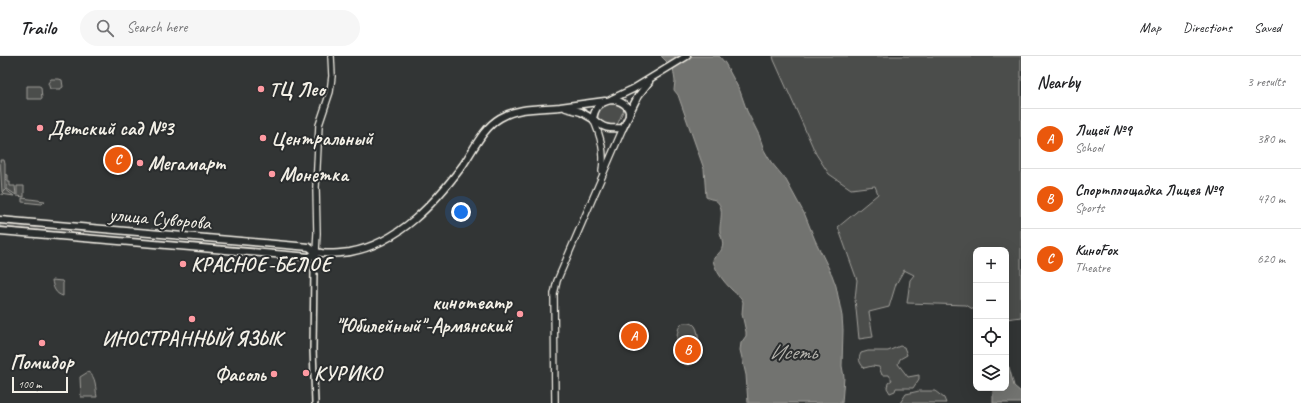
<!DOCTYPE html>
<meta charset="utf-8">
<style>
:root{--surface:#fff;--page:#f6f6f6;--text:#202124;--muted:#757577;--line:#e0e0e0;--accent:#ea580c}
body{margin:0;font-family:Caveat,sans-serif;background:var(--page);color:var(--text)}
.controls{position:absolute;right:12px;bottom:12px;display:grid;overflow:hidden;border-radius:8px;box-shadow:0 4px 16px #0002}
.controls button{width:36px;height:36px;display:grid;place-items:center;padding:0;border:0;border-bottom:1px solid var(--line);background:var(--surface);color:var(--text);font:20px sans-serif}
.scale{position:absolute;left:12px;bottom:10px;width:56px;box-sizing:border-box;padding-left:4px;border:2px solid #f4f1e8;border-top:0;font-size:11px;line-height:14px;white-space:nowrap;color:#f4f1e8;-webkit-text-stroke:3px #2a2d2e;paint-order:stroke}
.you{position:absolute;left:461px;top:156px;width:14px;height:14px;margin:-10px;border:3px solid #fff;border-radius:50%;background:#1a73e8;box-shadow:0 0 0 6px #1a73e833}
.badge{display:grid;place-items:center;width:26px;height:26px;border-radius:50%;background:var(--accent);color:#fff;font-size:13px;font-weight:700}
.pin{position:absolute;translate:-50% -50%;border:2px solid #fff;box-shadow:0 1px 4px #0006}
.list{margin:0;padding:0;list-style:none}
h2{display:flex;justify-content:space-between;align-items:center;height:52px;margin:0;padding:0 16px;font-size:17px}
h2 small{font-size:13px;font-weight:400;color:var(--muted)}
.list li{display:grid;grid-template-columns:26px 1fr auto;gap:12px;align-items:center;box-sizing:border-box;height:60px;padding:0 16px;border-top:1px solid var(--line)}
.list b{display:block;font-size:15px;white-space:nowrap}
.list p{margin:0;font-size:13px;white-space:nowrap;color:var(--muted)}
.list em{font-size:13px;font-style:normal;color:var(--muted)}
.icon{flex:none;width:22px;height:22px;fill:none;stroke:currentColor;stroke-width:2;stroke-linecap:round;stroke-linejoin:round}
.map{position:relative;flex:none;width:1021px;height:347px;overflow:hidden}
header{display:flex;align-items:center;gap:24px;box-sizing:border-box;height:56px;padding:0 20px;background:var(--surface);border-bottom:1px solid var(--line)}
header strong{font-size:19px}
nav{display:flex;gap:22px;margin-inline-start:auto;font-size:14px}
.search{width:280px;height:36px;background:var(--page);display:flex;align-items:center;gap:10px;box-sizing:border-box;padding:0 14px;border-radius:22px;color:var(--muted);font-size:15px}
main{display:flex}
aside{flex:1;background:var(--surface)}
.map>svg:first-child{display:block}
.green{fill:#4b4d4c;stroke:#a09f9a}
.water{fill:#727370;stroke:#a6a5a0}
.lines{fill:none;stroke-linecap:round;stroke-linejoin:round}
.tertiary-casing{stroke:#f4f1e8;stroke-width:8}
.secondary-casing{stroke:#f4f1e8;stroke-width:8}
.primary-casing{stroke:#f4f1e8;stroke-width:9}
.tertiary{stroke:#2a2d2e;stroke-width:5}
.secondary{stroke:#2a2d2e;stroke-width:5.5}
.primary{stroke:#2a2d2e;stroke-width:6}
.poi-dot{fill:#ff9aa2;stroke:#2a2d2e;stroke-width:1.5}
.labels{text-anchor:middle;stroke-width:4;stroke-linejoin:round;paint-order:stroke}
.poi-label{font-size:20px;font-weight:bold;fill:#f4f1e8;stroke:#2a2d2e;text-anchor:start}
.street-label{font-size:20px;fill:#f4f1e8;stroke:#2a2d2e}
.water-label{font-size:21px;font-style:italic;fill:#b3b2ac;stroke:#2a2d2e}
</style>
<header>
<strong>Trailo</strong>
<div class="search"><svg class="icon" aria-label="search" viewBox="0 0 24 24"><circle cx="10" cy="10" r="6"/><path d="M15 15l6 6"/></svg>Search here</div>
<nav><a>Map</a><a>Directions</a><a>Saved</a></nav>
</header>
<main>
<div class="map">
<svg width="1021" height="347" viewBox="0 0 1021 347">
<rect width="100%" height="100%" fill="#323535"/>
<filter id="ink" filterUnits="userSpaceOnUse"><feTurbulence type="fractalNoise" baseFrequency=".025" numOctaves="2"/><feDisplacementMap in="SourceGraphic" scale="8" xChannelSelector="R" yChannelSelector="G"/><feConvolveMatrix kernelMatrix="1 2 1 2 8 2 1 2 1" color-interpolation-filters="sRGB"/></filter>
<g filter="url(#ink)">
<g class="green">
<polygon points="773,0 1021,0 1021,261 1006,263 1006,194 976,194 976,255 966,249 907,247 910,224 914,219 904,214 896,228 889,251 869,256 873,281 859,283 855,243 857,224 838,171 878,138 875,130 851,133 829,118 816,98 774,4"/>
<polygon points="51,23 59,23 62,24 63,31 60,33 50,33 48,27"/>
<polygon points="27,30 39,30 41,31 42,43 27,43"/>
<path d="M609,48H616L624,53L618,67L616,69L606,68L598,62C597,54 601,49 609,48Z"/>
<polygon points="0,104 4,104 5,108 5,133 14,140 1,138 5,134 2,136"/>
<polygon points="6,118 8,119 8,126 10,126 10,130 15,130 16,139 7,133"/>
<polygon points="17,130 24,130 24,141 17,140"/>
<polygon points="22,142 45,145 42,148 22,146"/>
<polygon points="0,168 83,175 83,178 0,171"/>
<path d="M52,224L62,225L63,227V240C55,238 53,231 52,224Z"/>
<path d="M683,267C688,267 692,266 695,270C700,276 699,298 697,305C677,321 675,286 678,275C678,271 681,269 683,267Z"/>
<path d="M900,290L904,291L907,299L900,303L898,308L908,321L919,319V323L913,332H896L895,335L890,337L887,332L888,327L892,324L889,319H882L879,311L872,310L864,312C859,306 858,303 861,297L868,295H888Z"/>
<path d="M88,316C97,321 95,332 97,341H81L80,321Z"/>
<polygon points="919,335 935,335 944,342 946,347 900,347 906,338"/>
</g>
<g class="water">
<path d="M661,0H719L725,7L740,35L747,55L759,79L764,94L771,106L786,124L805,159L815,184L832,219L836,230L842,260L843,274L842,310L844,321L842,347H748L746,319L740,294L741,287L746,280V276L742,258L743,246C741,240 736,238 732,234C724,226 715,215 713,204C715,199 721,197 722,192C724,187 721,181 720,176C719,166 726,151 715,144C712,143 709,143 706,141L704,113L678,39L674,34L675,25L673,12Z"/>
<polygon points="1006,310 1009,311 1014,330 1021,336 1021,347 993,347 993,332 1006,332"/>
</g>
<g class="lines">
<g class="tertiary-casing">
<polyline id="tertiary" points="315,347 313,293 314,214 316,196"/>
</g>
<g class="secondary-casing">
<g id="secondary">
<path d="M593,63C601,81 605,96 602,115"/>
<polyline points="316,196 317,177 316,131 319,69 330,36 332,20 331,0"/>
<polyline points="555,347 554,238 557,225 623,72"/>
</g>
</g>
<g class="primary-casing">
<g id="primary">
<polyline points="612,43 633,33 687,0"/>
<path d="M611,44C619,44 631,49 629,60C627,64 625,68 623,72C609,73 604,73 593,63C595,51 599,47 611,44Z"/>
<polyline points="566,52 581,56 593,63"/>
<polyline points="629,58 638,40 649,26"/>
<path d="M0,164L309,191C311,193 314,195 317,196C326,199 341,197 350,196C399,187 435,147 463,109C474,93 483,72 500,62C518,51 540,53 560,51C575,49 590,47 605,45"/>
<polyline points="0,175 310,201 316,196"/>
</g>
</g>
<use href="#tertiary" class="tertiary"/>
<use href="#secondary" class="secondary"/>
<use href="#primary" class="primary"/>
</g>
</g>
<g class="poi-dot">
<circle cx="261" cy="33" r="4"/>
<circle cx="40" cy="72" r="4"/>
<circle cx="263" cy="82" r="4"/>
<circle cx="140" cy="107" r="4"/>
<circle cx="272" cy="118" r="4"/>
<circle cx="183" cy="208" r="4"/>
<circle cx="520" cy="258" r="4"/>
<circle cx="192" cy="263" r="4"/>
<circle cx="42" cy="287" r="4"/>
<circle cx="306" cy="317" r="4"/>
<circle cx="274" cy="318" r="4"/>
</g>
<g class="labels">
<g class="poi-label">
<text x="269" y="40">ТЦ Лео</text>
<text x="48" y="79">Детский сад №3</text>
<text x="271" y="89">Центральный</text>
<text x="148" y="114">Мегамарт</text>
<text x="280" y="125">Монетка</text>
<text x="191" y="215">КРАСНОЕ-БЕЛОЕ</text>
<text x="512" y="253" text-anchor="end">кинотеатр<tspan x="512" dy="23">"Юбилейный"-Армянский</tspan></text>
<text x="192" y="289" text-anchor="middle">ИНОСТРАННЫЙ ЯЗЫК</text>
<text x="42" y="313" text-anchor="middle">Помидор</text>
<text x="314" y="324">КУРИКО</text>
<text x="266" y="325" text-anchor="end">Фасоль</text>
</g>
<g class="street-label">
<text transform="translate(160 162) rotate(5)" y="7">улица Суворова</text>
</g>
<g class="water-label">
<text x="793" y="303">Исеть</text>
</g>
</g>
</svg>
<div class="controls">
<button>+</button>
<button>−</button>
<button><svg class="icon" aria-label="locate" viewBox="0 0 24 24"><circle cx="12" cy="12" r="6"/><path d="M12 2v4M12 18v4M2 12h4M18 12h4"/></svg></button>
<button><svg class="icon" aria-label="layers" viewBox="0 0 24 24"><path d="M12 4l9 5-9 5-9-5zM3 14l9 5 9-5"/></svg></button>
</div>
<div class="scale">100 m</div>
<div class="you"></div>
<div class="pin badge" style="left:634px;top:280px">A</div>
<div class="pin badge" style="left:688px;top:294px">B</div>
<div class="pin badge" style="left:118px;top:104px">C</div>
</div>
<aside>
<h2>Nearby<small>3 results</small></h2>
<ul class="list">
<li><span class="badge">A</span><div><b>Лицей №9</b><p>School</p></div><em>380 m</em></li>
<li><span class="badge">B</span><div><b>Спортплощадка Лицея №9</b><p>Sports</p></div><em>470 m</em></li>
<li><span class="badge">C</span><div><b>КиноFox</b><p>Theatre</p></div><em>620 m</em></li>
</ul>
</aside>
</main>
